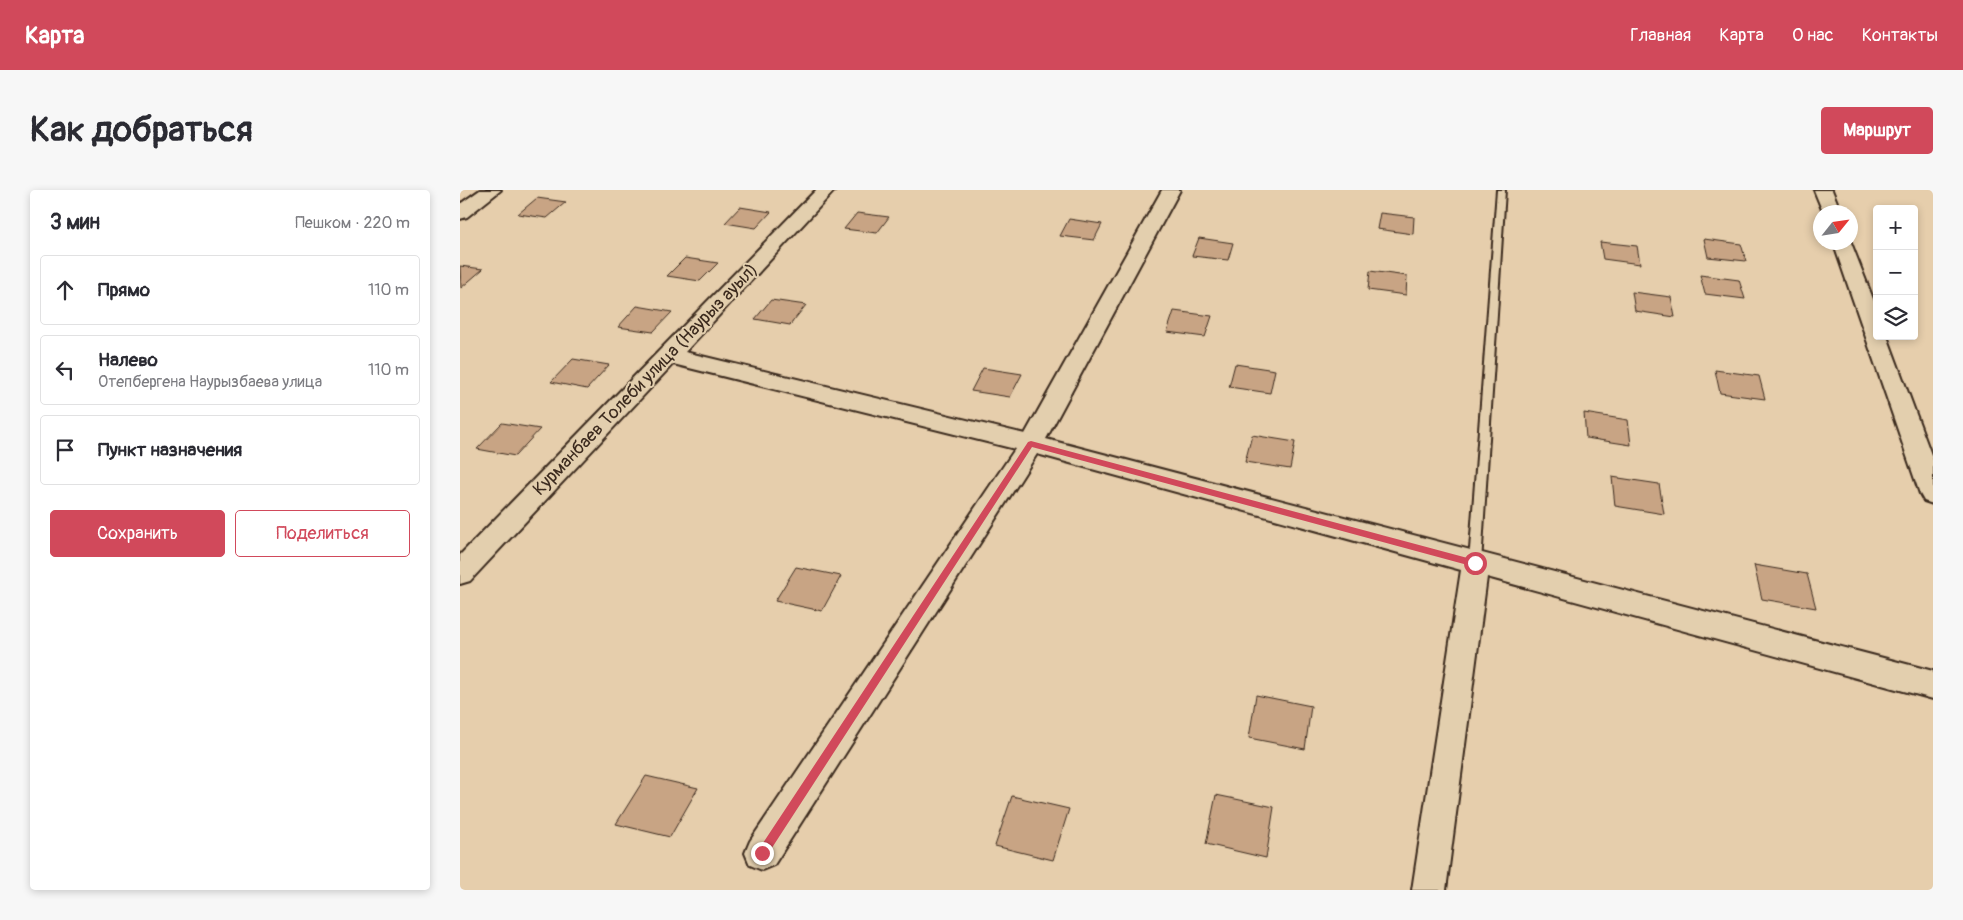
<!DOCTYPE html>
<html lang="ru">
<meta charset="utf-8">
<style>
:root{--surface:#fff;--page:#f7f7f7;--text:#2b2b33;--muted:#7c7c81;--line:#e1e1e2;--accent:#d1495b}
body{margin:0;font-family:Pangolin,sans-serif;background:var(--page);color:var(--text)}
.controls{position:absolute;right:15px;top:15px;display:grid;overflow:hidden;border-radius:5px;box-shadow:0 2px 8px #0003}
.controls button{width:45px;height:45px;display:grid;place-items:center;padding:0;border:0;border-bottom:1px solid var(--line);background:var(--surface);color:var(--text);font:25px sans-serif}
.compass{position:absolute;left:1353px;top:15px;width:45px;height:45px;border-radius:50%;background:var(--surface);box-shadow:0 2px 8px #0003;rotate:60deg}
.stop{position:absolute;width:15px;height:15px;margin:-11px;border:4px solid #d1495b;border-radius:50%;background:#fff}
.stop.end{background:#d1495b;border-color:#fff;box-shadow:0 1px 5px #0008}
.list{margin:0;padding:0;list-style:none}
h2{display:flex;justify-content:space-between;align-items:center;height:65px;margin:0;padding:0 20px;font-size:21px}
h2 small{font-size:16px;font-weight:400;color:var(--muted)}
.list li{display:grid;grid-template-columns:32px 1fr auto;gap:15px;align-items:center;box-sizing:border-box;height:70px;margin:0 10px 10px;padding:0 10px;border:1px solid var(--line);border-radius:5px}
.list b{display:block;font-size:19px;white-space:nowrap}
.list p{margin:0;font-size:16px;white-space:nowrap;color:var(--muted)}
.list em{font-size:16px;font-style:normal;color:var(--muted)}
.actions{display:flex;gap:10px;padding:15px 20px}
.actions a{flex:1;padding:11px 0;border:1px solid var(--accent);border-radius:5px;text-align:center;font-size:18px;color:var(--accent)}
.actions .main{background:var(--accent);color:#fff}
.icon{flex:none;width:28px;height:28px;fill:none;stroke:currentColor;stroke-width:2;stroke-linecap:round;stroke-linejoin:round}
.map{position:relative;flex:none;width:1473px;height:700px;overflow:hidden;border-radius:5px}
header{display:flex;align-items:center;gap:30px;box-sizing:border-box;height:70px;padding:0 25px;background:var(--accent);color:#fff}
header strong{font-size:24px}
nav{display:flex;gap:28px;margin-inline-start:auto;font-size:18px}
.intro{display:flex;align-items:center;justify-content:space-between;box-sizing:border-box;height:120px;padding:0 30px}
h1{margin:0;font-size:35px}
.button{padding:12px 22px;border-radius:5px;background:var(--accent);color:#fff;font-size:18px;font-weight:700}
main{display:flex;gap:30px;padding:0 30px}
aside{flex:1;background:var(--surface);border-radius:5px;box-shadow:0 2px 8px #0003}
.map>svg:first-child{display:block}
.building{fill:#c8a484;stroke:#3b2a1e}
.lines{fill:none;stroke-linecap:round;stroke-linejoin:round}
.service-casing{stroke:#3b2a1e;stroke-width:4}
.minor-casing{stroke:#3b2a1e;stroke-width:4}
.service{fill:#e3cfae;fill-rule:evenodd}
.minor{fill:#e3cfae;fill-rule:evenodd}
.route{fill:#d1495b}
.labels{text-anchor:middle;stroke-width:4;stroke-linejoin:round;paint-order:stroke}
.street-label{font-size:18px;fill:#3b2a1e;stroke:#e3cfae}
</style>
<header>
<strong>Карта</strong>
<nav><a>Главная</a><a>Карта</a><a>О нас</a><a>Контакты</a></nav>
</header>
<div class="intro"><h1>Как добраться</h1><a class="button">Маршрут</a></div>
<main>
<aside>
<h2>3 мин<small>Пешком · 220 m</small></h2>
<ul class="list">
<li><svg class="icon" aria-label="ahead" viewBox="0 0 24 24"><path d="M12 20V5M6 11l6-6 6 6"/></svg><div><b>Прямо</b></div><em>110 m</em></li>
<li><svg class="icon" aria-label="left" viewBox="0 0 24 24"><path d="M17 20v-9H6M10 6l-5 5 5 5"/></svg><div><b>Налево</b><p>Отепбергена Наурызбаева улица</p></div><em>110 m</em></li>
<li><svg class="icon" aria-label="arrive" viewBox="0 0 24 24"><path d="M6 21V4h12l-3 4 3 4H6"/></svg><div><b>Пункт назначения</b></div></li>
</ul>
<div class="actions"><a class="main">Сохранить</a><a>Поделиться</a></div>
</aside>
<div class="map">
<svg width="1473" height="700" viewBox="0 0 1473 700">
<rect width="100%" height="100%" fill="#e6ceac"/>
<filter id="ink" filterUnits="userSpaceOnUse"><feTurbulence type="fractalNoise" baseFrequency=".02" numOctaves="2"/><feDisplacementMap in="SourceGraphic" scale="10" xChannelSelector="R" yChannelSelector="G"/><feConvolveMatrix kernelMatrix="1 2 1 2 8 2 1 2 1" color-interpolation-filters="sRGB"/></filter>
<g filter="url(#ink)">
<g class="building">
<polygon points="77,8 106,12 87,28 58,24"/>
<polygon points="280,17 311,22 296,38 265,33"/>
<polygon points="397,23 429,27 417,43 384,39"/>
<polygon points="920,23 954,27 953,44 917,39"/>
<polygon points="609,29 642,34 634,50 600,46"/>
<polygon points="739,48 773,53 768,70 732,66"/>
<polygon points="1244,49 1281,54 1286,71 1248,67"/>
<polygon points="1140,52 1177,56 1180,74 1143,69"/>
<polygon points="225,68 258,73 240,91 207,86"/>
<polygon points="0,76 23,79 1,98"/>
<polygon points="910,81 947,86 946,105 908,100"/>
<polygon points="1240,85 1279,90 1285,109 1245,104"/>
<polygon points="1172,102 1211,107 1215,127 1175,121"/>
<polygon points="311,110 346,115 330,135 295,129"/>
<polygon points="177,116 212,122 193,142 158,137"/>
<polygon points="714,121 752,126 745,147 707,142"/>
<polygon points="113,169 149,175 127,199 91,192"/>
<polygon points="775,174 815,180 810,203 769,197"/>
<polygon points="523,178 562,184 550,207 511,201"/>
<polygon points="1255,180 1299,186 1305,209 1260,203"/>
<polygon points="1124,223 1168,230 1171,255 1126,248"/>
<polygon points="42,233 80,239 55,266 17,259"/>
<polygon points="792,245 835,252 830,279 785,272"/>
<polygon points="1152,287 1199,294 1204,324 1155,316"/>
<polygon points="1294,375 1347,384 1356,418 1302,409"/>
<polygon points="336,377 381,386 362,421 315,411"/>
<polygon points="796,505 851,516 845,559 789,548"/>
<polygon points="186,586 238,598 210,647 156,634"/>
<polygon points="756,605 814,617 806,668 746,654"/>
<polygon points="552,606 609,619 593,670 535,656"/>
</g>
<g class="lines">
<g class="service-casing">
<polygon id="service" points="1037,0 1045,0 1021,373 1020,377 1015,378 1010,377 1009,373"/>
</g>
<g class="minor-casing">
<g id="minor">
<polygon points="20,0 41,0 7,27 0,29 0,14"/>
<polygon points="356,0 375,0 225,162 565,244 702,0 720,0 586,249 1473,481 1473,509 1027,387 986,700 952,700 1001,380 577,264 314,675 302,680 290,675 285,663 290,651 555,259 213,174 10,391 0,394 0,365"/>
<polygon points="1354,0 1372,0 1381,22 1363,22"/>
<polygon points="1390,50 1417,119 1417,146 1427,146 1473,270 1473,314 1464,311 1460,304 1373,52 1390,52"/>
</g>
</g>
<use href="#service" class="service"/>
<use href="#minor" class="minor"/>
</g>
</g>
<polygon class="route" points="571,251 1015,370 1019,373 1015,377 572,257 306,667 302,668 299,667 297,663 299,659 568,252"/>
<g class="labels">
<g class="street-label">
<text transform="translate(185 189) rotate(-46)" y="6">Курманбаев Толеби улица (Наурыз ауыл)</text>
</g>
</g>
</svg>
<div class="controls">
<button>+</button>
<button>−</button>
<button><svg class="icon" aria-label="layers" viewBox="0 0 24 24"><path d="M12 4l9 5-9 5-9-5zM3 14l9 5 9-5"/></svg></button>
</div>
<svg class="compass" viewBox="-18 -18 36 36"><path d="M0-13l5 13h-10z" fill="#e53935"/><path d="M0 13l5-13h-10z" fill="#7c7c81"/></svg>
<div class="stop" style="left:1015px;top:373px"></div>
<div class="stop end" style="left:302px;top:663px"></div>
</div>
</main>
